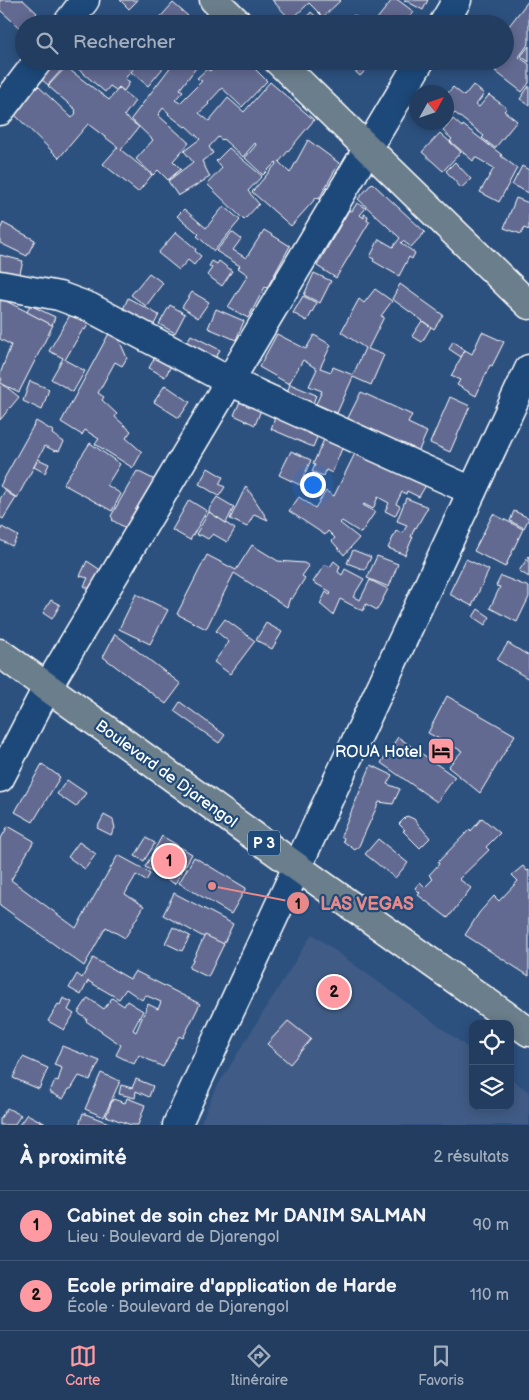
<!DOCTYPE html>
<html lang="fr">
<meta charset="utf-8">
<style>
:root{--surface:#223d5f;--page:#2e4868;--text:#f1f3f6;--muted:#a2aebd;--line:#3f5674;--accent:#ff9aa2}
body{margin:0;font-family:"Balsamiq Sans",sans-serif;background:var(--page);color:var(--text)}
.controls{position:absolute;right:15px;bottom:15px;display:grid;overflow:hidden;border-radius:10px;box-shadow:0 2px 12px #0003}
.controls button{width:45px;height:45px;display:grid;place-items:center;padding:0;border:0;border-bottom:1px solid var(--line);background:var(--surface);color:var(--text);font:25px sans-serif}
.compass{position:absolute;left:409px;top:85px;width:45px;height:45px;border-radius:50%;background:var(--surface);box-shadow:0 2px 12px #0003;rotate:50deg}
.you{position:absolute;left:312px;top:484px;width:18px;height:18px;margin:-12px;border:4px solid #fff;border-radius:50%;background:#1a73e8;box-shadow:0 0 0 8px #1a73e833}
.badge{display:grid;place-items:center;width:32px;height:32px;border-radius:50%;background:var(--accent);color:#111;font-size:16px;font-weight:700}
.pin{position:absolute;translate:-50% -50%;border:2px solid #fff;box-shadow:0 1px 5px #0006}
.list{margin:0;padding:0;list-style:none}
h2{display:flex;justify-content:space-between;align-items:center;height:65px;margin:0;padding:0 20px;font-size:21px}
h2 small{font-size:16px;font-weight:400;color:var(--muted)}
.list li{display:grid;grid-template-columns:32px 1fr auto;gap:15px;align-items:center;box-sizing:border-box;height:70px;padding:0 20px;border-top:1px solid var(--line)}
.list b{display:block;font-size:19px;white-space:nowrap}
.list p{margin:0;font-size:16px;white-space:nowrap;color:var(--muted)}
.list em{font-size:16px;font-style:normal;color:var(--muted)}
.icon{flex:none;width:28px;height:28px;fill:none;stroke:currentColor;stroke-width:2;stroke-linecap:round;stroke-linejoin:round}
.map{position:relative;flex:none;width:529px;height:1125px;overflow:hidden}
.search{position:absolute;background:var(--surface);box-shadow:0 2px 12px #0003;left:15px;right:15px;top:15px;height:55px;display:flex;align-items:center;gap:12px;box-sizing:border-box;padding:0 18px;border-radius:28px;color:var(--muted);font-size:19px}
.sheet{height:205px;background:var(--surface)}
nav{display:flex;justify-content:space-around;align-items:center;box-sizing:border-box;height:70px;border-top:1px solid var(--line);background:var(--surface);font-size:14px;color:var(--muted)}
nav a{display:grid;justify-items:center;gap:2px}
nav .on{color:var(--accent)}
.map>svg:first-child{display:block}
.built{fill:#415c86}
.building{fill:#636b91;stroke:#fff}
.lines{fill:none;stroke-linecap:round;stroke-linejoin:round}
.minor-casing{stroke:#fff;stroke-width:31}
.major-casing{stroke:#fff;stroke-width:31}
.minor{stroke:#1f4a7a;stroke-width:28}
.major{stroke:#6b7e8b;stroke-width:28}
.labels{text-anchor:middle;stroke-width:4.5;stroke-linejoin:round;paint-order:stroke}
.shield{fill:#1f4a7a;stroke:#bcc9d7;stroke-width:1}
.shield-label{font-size:15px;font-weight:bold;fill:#fff}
.poi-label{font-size:16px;fill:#fff;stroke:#1f4a7a;text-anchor:end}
.street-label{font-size:16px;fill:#fff;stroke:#1f4a7a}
.leader{fill:none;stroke:#e88989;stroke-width:2}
.callout-dot{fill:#e88989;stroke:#1f4a7a;stroke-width:2}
.mark-label{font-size:15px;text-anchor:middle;font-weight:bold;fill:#111}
.callout-label{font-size:18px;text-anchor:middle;font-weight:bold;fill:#e88989;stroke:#1f4a7a;stroke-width:4.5;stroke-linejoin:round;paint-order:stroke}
</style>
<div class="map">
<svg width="529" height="1125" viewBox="0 0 529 1125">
<rect width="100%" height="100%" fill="#2d517f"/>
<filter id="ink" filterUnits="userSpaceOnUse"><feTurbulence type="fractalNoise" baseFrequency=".02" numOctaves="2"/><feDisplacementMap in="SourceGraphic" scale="10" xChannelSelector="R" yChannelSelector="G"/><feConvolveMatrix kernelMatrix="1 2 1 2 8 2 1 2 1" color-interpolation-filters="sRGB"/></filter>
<g filter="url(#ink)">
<polygon class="built" points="312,934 473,1051 473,1106 510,1106 510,1078 529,1092 529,1125 200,1125 214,1092"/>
<g class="building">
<polygon points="0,0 23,0 37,13 27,24 24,24 22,30 0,10"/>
<polygon points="120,0 138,0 129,9"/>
<polygon points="272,0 341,0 323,17 309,3 291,20"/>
<polygon points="392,0 398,0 414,12 404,24 373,24"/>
<polygon points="404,0 428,0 423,10"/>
<polygon points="529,0 529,43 519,57 529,64 529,83 522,92 495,71 502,61 505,61 505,57 510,50 505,47 505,31"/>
<polygon points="173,3 188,16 181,24 154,24"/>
<polygon points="462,11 479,21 477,24 455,24"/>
<polygon points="311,12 324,24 301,24"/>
<polygon points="354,15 367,24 344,24"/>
<polygon points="529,46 529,62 521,56"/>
<polygon points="54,61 59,61 64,67 48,85 41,79"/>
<polygon points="69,61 125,61 123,64 131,70 125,79 130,82 124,91 119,87 116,90 110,86 105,92"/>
<polygon points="129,61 169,61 148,86 131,72 135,66"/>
<polygon points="175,61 208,61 204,68 199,64 180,89 183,91 175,100 180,103 202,81 197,78 207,69 210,71 220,61 247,61 267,81 242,107 222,88 208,103 209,104 199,113 209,121 228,98 244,112 270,82 314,120 279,162 290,173 308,140 339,163 319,199 316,198 291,226 252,192 277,163 276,162 263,175 245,158 256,145 255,143 243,157 223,139 222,140 218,137 209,147 213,153 202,161 210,177 178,196 168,181 193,162 184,151 200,139 186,126 185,127 168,114 169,113 163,108 158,115 189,143 173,161 181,169 168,180 158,170 153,175 136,159 153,140 131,119"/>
<polygon points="344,61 375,61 360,76"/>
<polygon points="66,67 109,100 119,88 135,101 124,116 139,127 121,150 152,175 138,192 103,164 118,147 88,124 59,158 14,114 38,86 72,118 76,113 75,112 76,110 48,86"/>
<polygon points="473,85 484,94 476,105 479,107 489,95 507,108 504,111 517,121 495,148 482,138 484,136 455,113 446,122 446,95 453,87 464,96"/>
<polygon points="529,86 529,105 520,99"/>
<polygon points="453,119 462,127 463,125 502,155 501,156 517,168 499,202 480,192 494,168 475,157 473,161 450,141 452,139 443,131"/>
<polygon points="440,133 461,152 443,171 422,152"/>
<polygon points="229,148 262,176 248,191 259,204 244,220 207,184 222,168 216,161"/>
<polygon points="455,162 471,179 461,188 446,171"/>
<polygon points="522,166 529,170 529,193 512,185"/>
<polygon points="372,183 425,232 411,247 403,241 401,243 415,253 412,259 409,257 399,276 373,261 374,259 370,257 379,239 393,247 400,238 358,199"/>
<polygon points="516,198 529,203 529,230 524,228 521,234 504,228"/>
<polygon points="357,203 366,208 360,215 364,218 364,214 368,216 367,221 370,221 336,278 317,266 349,210 352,211"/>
<polygon points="224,206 240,220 214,251 197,236 199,234 177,216 184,209 206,228"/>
<polygon points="3,223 35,240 27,256 0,243 0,230"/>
<polygon points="264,230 290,246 267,288 265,287 248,318 228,307 248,275 238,268 240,266 216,251 232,232 241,239 233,250 246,258"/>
<polygon points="176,232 196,249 195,251 201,256 194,265 188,260 179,270 158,253"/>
<polygon points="0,255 23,261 18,281 0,276"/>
<polygon points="212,261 217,264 219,261 232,271 222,286 207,275 212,268 209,266"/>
<polygon points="149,273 163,283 146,306 131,295"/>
<polygon points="314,273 331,281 320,303 304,295"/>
<polygon points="400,284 443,315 434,329 392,299"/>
<polygon points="375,289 392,301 381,316 384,317 368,349 384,355 371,385 353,377 337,413 316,404 322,391 309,386 317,369 303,360 289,384 259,367 277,334 306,349 314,335 331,345 320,368 331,372 333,367 353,375 365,348 341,332 359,299 364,303"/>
<polygon points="192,292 209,302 198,318 182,307"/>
<polygon points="303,296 317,303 307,321 293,313"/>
<polygon points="128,298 159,315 150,332 120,316"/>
<polygon points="2,299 53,325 19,392 0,383 2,379 0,377 0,374 11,345 0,339 0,303"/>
<polygon points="30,305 55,317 52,325 27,312"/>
<polygon points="170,305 185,314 175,333 159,324"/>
<polygon points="216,309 244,321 236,340 208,328"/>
<polygon points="66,313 92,317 85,330 83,329 65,360 85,371 73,392 51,379 63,358 49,351 70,315"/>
<polygon points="422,321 431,327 422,342 412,336"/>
<polygon points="113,326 127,358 122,366 115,362 98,393 104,397 102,400 117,414 115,417 131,431 126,438 142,452 133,468 95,444 99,439 85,430 82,435 61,422"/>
<polygon points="482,332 504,342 492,366 490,365 476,396 457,385 460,380 451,376 465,350 472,354"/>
<polygon points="191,335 220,350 211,366 183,349"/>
<polygon points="453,341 465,350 461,357 449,349"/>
<polygon points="160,348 176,357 165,377 149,368"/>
<polygon points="30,381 49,389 42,410 23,401"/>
<polygon points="0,382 19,397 0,420"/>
<polygon points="290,384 316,395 310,413 284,401"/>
<polygon points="165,385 190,402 179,418 154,402"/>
<polygon points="361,392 412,415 408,423 427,432 415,459 344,426"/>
<polygon points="243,395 263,405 255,425 234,415"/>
<polygon points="450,397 470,406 450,452 430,443"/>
<polygon points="278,409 321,428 313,447 271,429"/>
<polygon points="36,421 53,431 52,434 64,442 59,451 56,450 55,451 45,446 17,498 0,486"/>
<polygon points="327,433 345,441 332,473 326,470 324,476 312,472 315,465 313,464"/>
<polygon points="90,443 120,464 107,485 121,494 112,511 63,484"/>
<polygon points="359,445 429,480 419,497 407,491 406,494 402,492 396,504 400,506 395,516 385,511 389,503 378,497 373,509 364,504 363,505 375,512 361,533 342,521 340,523 359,538 344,555 332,541 335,538 328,531 325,535 289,511 299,497 315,508 326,491 334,496"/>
<polygon points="291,451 311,460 300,485 279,475"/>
<polygon points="38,459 49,464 45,473 34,467"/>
<polygon points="208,468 223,477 219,484 225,487 219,496 199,484"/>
<polygon points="137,471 157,481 127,529 112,520 113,519 111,516"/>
<polygon points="246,486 268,520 254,514 247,527 230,519"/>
<polygon points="5,491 16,498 3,519 0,517 0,499"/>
<polygon points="217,497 234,507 226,523 209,512 209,509"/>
<polygon points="406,498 428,507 416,528 415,527 411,537 413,537 405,555 388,548 396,531 403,533 407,525 397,521"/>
<polygon points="189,500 207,511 190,540 172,530"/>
<polygon points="514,511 529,518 524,528 510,521"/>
<polygon points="209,512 235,529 227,542 213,534 208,539 201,535 199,536 196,534"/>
<polygon points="493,514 523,529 505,567 474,551"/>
<polygon points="2,527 18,536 12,546 0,540 0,532"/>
<polygon points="252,545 278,561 304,563 309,566 302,576 305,578 292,599 290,598 287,607 234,573 206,629 177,614 207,555 236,570"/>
<polygon points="353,550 371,557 365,570 347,563"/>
<polygon points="377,556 398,564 389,587 367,578"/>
<polygon points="529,556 529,577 519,571"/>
<polygon points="466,559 489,570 472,606 449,594"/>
<polygon points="87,561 102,571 92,590 84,586 88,578 80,576"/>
<polygon points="334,561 340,566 338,572 342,575 345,569 364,579 353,597 360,600 370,580 388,589 377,610 366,604 363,611 340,599 333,615 320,604 326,592 330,595 331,592 313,582 325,564 330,567"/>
<polygon points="501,576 529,587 529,597 517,622 490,608 500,587 496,586"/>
<polygon points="136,594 168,610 150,644 119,629"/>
<polygon points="51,600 60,605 52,619 43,613"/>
<polygon points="478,609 490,617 485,625 473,617"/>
<polygon points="225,619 255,641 230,674 214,662 229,642 216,631"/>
<polygon points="266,623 282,632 272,649 256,640"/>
<polygon points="115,634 181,684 166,704 103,657"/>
<polygon points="508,643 529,656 529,679 497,660"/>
<polygon points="447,696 515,735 480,793 448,767 462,751 428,733"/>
<polygon points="180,702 225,735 219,743 174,711"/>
<polygon points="398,737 455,777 437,802 381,763"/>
<polygon points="42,764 60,777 33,822 15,812"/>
<polygon points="371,765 392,775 387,784 400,789 393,804 379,802 358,848 357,848 355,850 343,841 344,838 341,836"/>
<polygon points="67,780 86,793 76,807 57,794"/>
<polygon points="104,815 113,820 115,828 111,835 97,828"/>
<polygon points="407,816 414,819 430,838 420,848 403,831 405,830 399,824"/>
<polygon points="482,818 500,833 486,847 489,850 459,879 471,888 448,918 418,895 420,893 415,888 420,882 425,887 433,879 429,875 439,864 438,862 470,829 471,831"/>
<polygon points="8,826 34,841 11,880 76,928 118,855 140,867 150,874 146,881 136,875 125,894 144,906 125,938 106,927 84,966 0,905 0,840"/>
<polygon points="162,836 192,854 175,884 145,867"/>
<polygon points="146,838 155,843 144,861 135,856"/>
<polygon points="378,839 408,863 395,878 365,854"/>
<polygon points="79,842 96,854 85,869 68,857"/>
<polygon points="194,857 246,888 231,914 179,883"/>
<polygon points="523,866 527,871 529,870 529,976 465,935 479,913 494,896 499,901 518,881 512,875"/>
<polygon points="174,893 233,924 222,947 163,915"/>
<polygon points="173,927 190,936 182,951 165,943"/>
<polygon points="205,935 224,944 208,977 189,968"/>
<polygon points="93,958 130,979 135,971 200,1004 183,1038 179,1036 163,1067 139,1055 134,1064 116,1055 121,1045 86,1021 87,1019 78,1013 88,998 104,1009 112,998 124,1006 127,1001 143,1011 133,1030 136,1032 148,1004 158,1009 161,1002 145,995 142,1000 126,989 119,999 88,981 81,995 69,988 77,974 82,978"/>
<polygon points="63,998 72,1002 68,1010 74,1014 64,1030 48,1021 58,1004 60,1005"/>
<polygon points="288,1021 311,1039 290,1064 267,1044"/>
<polygon points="62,1046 100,1061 90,1080 79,1076 71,1089 69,1089 63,1099 49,1092 56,1080 58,1081 62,1068 54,1065"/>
<polygon points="23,1057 48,1068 39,1089 13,1078"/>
<polygon points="101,1073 120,1081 104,1117 85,1109"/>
<polygon points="136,1079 153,1086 149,1097 136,1091 135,1098 119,1094 121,1085 132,1088"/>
<polygon points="127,1098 145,1105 138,1125 131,1125 106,1116 113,1099 125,1103"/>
<polygon points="7,1108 21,1115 14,1125 0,1125 0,1119"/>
<polygon points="83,1113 114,1125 79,1125"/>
<polygon points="27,1114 46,1124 19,1125"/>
</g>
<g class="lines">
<g class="minor-casing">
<g id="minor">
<polyline points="67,24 85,0"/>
<polyline points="443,24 457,0"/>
<polyline points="0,111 38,61"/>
<polyline points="0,285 59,296 89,307 229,381 472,491"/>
<polyline points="0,778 48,686 420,61"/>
<polyline points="177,1125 529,369"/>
</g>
</g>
<g class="major-casing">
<g id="major">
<polyline points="214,0 239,24"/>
<polyline points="278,61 529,305"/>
<polyline points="0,653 297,867 529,1032"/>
</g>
</g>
<use href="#minor" class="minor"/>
<use href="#major" class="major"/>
</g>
</g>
<defs>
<g id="hotel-square" transform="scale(1.4375)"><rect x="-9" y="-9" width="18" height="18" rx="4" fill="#ff9aa2" stroke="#1f4a7a"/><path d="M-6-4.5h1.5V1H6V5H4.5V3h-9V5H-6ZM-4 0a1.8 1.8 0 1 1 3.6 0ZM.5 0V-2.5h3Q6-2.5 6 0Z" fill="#111"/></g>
</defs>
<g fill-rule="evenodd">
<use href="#hotel-square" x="441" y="751"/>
</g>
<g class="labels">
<rect class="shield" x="248" y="830.5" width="32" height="25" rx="4"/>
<g class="shield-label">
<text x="264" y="848">P 3</text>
</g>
<g class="poi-label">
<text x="422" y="757">ROUA Hotel</text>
</g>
<g class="street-label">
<text transform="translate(167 773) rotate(36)" y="6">Boulevard de Djarengol</text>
</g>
</g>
<path class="leader" d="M212 886L298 903"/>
<g class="callout-dot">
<circle cx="212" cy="886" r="5"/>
<circle cx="298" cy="903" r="12"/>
</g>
<g class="mark-label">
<text x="298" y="909">1</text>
</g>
<g class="callout-label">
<text x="367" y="910">LAS VEGAS</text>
</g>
</svg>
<div class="controls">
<button><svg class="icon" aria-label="locate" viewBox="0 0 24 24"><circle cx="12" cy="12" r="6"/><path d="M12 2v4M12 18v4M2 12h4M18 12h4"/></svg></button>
<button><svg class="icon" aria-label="layers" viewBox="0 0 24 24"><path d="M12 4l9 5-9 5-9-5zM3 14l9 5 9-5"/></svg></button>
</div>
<svg class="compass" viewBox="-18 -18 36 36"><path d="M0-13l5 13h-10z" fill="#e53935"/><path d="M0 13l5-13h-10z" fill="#a2aebd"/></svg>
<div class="you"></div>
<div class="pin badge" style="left:169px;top:861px">1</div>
<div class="pin badge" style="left:334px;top:992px">2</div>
<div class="search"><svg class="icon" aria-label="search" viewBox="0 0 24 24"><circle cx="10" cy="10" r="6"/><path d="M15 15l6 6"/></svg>Rechercher</div>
</div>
<section class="sheet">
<h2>À proximité<small>2 résultats</small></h2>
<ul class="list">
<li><span class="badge">1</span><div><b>Cabinet de soin chez Mr DANIM SALMAN</b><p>Lieu · Boulevard de Djarengol</p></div><em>90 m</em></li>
<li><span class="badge">2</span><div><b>Ecole primaire d'application de Harde</b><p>École · Boulevard de Djarengol</p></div><em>110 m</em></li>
</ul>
</section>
<nav>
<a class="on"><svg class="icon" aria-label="map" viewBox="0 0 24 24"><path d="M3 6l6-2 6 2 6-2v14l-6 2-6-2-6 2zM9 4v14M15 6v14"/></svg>Carte</a>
<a><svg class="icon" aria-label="directions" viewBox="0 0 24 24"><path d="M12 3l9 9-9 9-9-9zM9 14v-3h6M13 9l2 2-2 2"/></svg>Itinéraire</a>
<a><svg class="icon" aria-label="saved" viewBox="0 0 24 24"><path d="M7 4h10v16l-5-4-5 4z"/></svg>Favoris</a>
</nav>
